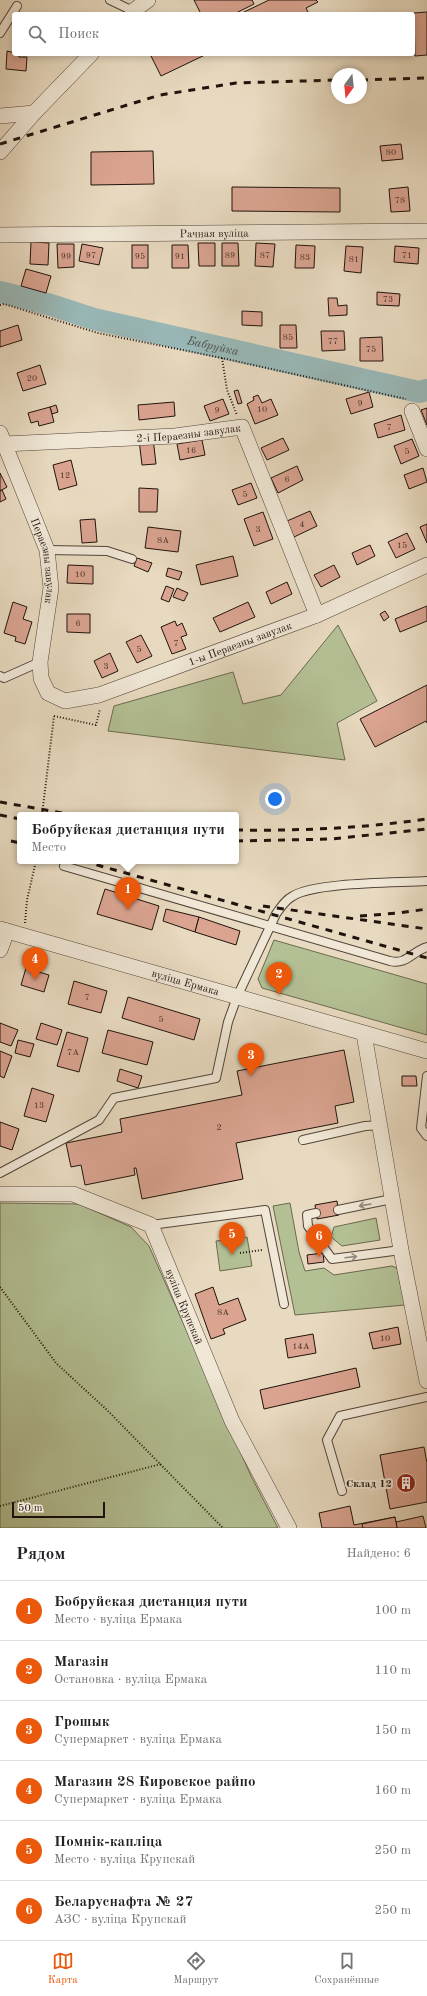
<!DOCTYPE html>
<html lang="ru">
<meta charset="utf-8">
<style>
:root{--surface:#fff;--page:#f2f2f2;--text:#202124;--muted:#757577;--line:#e0e0e0;--accent:#ea580c}
body{margin:0;font-family:"Old Standard TT",serif;background:var(--page);color:var(--text)}
.compass{position:absolute;left:331px;top:68px;width:36px;height:36px;border-radius:50%;background:var(--surface);box-shadow:0 2px 6px #0003;rotate:195deg}
.scale{position:absolute;left:12px;bottom:10px;width:93px;box-sizing:border-box;padding-left:4px;border:2px solid #20130d;border-top:0;font-size:11px;line-height:14px;white-space:nowrap;color:#20130d;-webkit-text-stroke:3px #f0e7d6;paint-order:stroke}
.you{position:absolute;left:275px;top:799px;width:14px;height:14px;margin:-10px;border:3px solid #fff;border-radius:50%;background:#1a73e8;box-shadow:0 0 0 6px #1a73e833}
.badge{display:grid;place-items:center;width:26px;height:26px;border-radius:50%;background:var(--accent);color:#fff;font-size:13px;font-weight:700}
.pin{position:absolute;translate:-50% -33px;filter:drop-shadow(0 1px 2px #0008)}
.pin::after{content:'';position:absolute;top:21px;width:14px;height:12px;background:inherit;clip-path:polygon(0 0,100% 0,50% 100%)}
.popup{position:absolute;left:17px;top:812px;width:222px;height:52px;box-sizing:border-box;display:grid;place-content:center;border-radius:4px;background:var(--surface);filter:drop-shadow(0 1px 3px #0005);font-size:13px;white-space:nowrap;color:var(--muted)}
.popup b{font-size:15px;color:var(--text)}
.popup::after{content:'';position:absolute;left:50%;top:100%;margin-left:-8px;border:8px solid transparent;border-top-color:var(--surface)}
.list{margin:0;padding:0;list-style:none}
h2{display:flex;justify-content:space-between;align-items:center;height:52px;margin:0;padding:0 16px;font-size:17px}
h2 small{font-size:13px;font-weight:400;color:var(--muted)}
.list li{display:grid;grid-template-columns:26px 1fr auto;gap:12px;align-items:center;box-sizing:border-box;height:60px;padding:0 16px;border-top:1px solid var(--line)}
.list b{display:block;font-size:15px;white-space:nowrap}
.list p{margin:0;font-size:13px;white-space:nowrap;color:var(--muted)}
.list em{font-size:13px;font-style:normal;color:var(--muted)}
.icon{flex:none;width:22px;height:22px;fill:none;stroke:currentColor;stroke-width:2;stroke-linecap:round;stroke-linejoin:round}
.map{position:relative;flex:none;width:427px;height:1528px;overflow:hidden}
.search{position:absolute;background:var(--surface);box-shadow:0 2px 6px #0003;left:12px;right:12px;top:12px;height:44px;display:flex;align-items:center;gap:10px;box-sizing:border-box;padding:0 14px;border-radius:4px;color:var(--muted);font-size:15px}
.sheet{height:412px;background:var(--surface)}
nav{display:flex;justify-content:space-around;align-items:center;box-sizing:border-box;height:56px;border-top:1px solid var(--line);background:var(--surface);font-size:11px;color:var(--muted)}
nav a{display:grid;justify-items:center;gap:2px}
nav .on{color:var(--accent)}
.map>svg:first-child{display:block}
.green{fill:#b3c094;stroke:#6a6a50}
.lines{fill:none;stroke-linecap:round;stroke-linejoin:round}
.river{stroke:#99b9b9;stroke-width:22}
.building{fill:#daa491;stroke:#20130d}
.lane-casing{stroke:#52453a;stroke-width:10}
.street-casing{stroke:#52453a;stroke-width:16}
.path{stroke:#20130d;stroke-width:2;stroke-dasharray:1 2;stroke-linecap:butt}
.lane{stroke:#f0e7d6;stroke-width:8}
.street{stroke:#f0e7d6;stroke-width:15}
.rail{stroke:#20130d;stroke-width:3;stroke-dasharray:7 7;stroke-linecap:butt}
.path-bridge{stroke:#20130d;stroke-width:2;stroke-dasharray:1 2;stroke-linecap:butt}
.oneway{stroke:#92887c}
.labels{text-anchor:middle;stroke-width:4;stroke-linejoin:round;paint-order:stroke}
.number-label{font-size:9px;fill:#4e372e}
.street-label{font-size:11px;fill:#20130d;stroke:#f0e7d6}
.poi-label{font-size:11px;font-weight:bold;fill:#20130d;stroke:#f0e7d6;text-anchor:end}
.water-label{font-size:12px;font-style:italic;fill:#4a4d49;stroke:#f0e7d6}
</style>
<div class="map">
<svg width="427" height="1528" viewBox="0 0 427 1528">
<rect width="100%" height="100%" fill="#e8dac0"/>
<filter id="stains"><feTurbulence type="fractalNoise" baseFrequency=".005" numOctaves="4"/><feColorMatrix values="0 0 0 0 .2 0 0 0 0 .09 0 0 0 0 .02 0 0 0 .5 -.17"/></filter>
<radialGradient id="worn" r=".72"><stop offset=".6" stop-color="#630" stop-opacity="0"/><stop offset="1" stop-color="#630" stop-opacity=".3"/></radialGradient>
<g class="green">
<polygon points="338,625 377,701 337,723 345,760 108,731 114,706 233,672 243,704 281,695"/>
<polygon points="274,940 427,984 427,1035 262,988 258,979"/>
<polygon points="0,1203 79,1204 131,1227 149,1246 251,1476 278,1528 0,1528"/>
<polygon points="290,1203 299,1252 305,1271 324,1268 334,1275 392,1266 397,1268 405,1305 295,1315 273,1206"/>
<polygon points="376,1218 380,1240 342,1246 331,1237 334,1227"/>
<polygon points="247,1237 252,1266 220,1271 216,1241"/>
</g>
<g class="lines">
<path class="river" id="s1" d="M0,292L51,305L94,319L419,392L427,390"/>
</g>
<g class="building">
<polygon points="194,0 252,0 254,4 234,14 201,14"/>
<polygon points="269,0 316,0 318,2 306,8 309,14 240,14"/>
<polygon points="427,12 427,55 415,56 414,13"/>
<polygon points="7,51 19,54 19,57 27,57 26,71 6,69"/>
<polygon points="155,54 207,54 161,76 151,56"/>
<polygon points="401,144 403,159 382,161 380,146"/>
<polygon points="153,151 154,184 91,185 91,152"/>
<polygon points="232,187 340,188 340,212 232,211"/>
<polygon points="408,187 410,211 391,212 389,189"/>
<polygon points="31,242 49,243 48,265 30,264"/>
<polygon points="198,243 215,243 215,266 199,266"/>
<polygon points="222,243 238,243 239,266 222,266"/>
<polygon points="256,243 275,244 273,267 255,266"/>
<polygon points="57,244 74,244 74,267 58,268"/>
<polygon points="82,244 103,248 99,265 79,261"/>
<rect x="132" y="245" width="16" height="23"/>
<polygon points="172,245 188,245 189,268 172,268"/>
<polygon points="296,245 315,246 314,268 295,268"/>
<polygon points="346,246 363,247 361,273 344,271"/>
<polygon points="395,246 419,248 418,264 394,262"/>
<polygon points="26,269 51,276 46,293 21,286"/>
<polygon points="377,292 400,294 399,306 377,305"/>
<polygon points="328,298 337,298 338,306 347,305 347,315 329,316"/>
<polygon points="242,311 262,312 262,326 242,325"/>
<polygon points="18,325 22,340 0,347 0,331"/>
<polygon points="280,325 296,325 297,348 280,348"/>
<polygon points="321,331 344,331 345,350 322,351"/>
<polygon points="382,337 383,361 360,361 360,338"/>
<polygon points="40,365 46,384 23,391 17,373"/>
<polygon points="238,390 242,403 238,404 234,391"/>
<polygon points="369,392 373,407 351,414 346,399"/>
<polygon points="258,395 262,403 271,399 278,415 255,424 247,404 254,400 253,397"/>
<polygon points="223,399 229,414 210,421 204,406"/>
<polygon points="174,402 175,416 139,420 138,405"/>
<polygon points="56,405 58,412 52,414 50,407"/>
<polygon points="50,407 54,422 39,426 38,421 31,423 28,413"/>
<polygon points="427,408 427,425 421,410"/>
<polygon points="401,415 405,430 378,438 374,424"/>
<polygon points="153,438 156,464 142,465 139,440"/>
<polygon points="283,438 289,450 267,460 261,448"/>
<polygon points="412,439 419,456 401,464 394,446"/>
<polygon points="202,440 205,455 180,460 177,444"/>
<polygon points="71,460 77,485 59,490 53,465"/>
<polygon points="297,466 303,480 278,493 271,478"/>
<polygon points="423,468 427,482 409,489 404,475"/>
<polygon points="0,473 7,487 0,491"/>
<polygon points="251,483 257,498 238,505 232,490"/>
<polygon points="139,488 158,489 157,512 139,512"/>
<polygon points="2,490 6,499 0,502 0,491"/>
<polygon points="310,511 317,526 294,537 287,521"/>
<polygon points="263,512 273,539 254,546 244,519"/>
<polygon points="95,519 97,542 82,543 80,520"/>
<polygon points="427,524 427,543 420,527"/>
<polygon points="148,527 181,531 178,552 145,548"/>
<polygon points="407,533 415,549 396,558 388,542"/>
<polygon points="370,545 375,556 357,565 352,553"/>
<polygon points="233,556 238,576 201,585 196,565"/>
<polygon points="137,558 152,563 148,572 134,566"/>
<polygon points="68,565 93,566 93,584 67,583"/>
<polygon points="334,565 340,577 321,587 314,575"/>
<polygon points="168,568 182,572 179,580 166,576"/>
<polygon points="287,582 292,594 271,604 266,592"/>
<polygon points="166,586 174,589 169,602 161,599"/>
<polygon points="177,588 188,593 184,601 173,597"/>
<polygon points="13,602 27,607 23,619 32,622 25,644 15,641 16,637 4,633"/>
<polygon points="248,602 255,617 220,632 213,618"/>
<polygon points="427,606 427,621 400,632 395,619"/>
<polygon points="385,611 389,617 384,621 380,614"/>
<polygon points="67,614 90,614 90,633 67,632"/>
<polygon points="175,621 177,626 182,623 187,635 181,637 186,649 172,654 161,627"/>
<polygon points="141,635 152,656 137,663 126,642"/>
<polygon points="110,653 118,671 102,678 94,661"/>
<polygon points="427,685 427,723 426,721 375,747 360,719"/>
<polygon points="105,889 159,906 152,930 97,914"/>
<polygon points="166,909 199,917 195,932 163,921"/>
<polygon points="199,917 240,931 236,945 195,932"/>
<polygon points="26,968 49,975 44,992 21,985"/>
<polygon points="74,981 107,991 101,1013 68,1004"/>
<polygon points="128,997 200,1019 194,1040 122,1018"/>
<polygon points="0,1023 18,1030 11,1046 0,1042"/>
<polygon points="41,1023 62,1030 57,1045 36,1039"/>
<polygon points="108,1030 153,1042 147,1065 102,1053"/>
<polygon points="67,1032 88,1038 79,1072 57,1066"/>
<polygon points="18,1040 34,1044 30,1057 15,1053"/>
<polygon points="344,1050 354,1102 335,1106 338,1123 236,1143 243,1179 142,1199 136,1168 134,1168 135,1175 85,1185 81,1165 71,1167 66,1143 122,1132 120,1119 242,1095 237,1071"/>
<polygon points="0,1051 12,1056 4,1078 0,1076"/>
<polygon points="120,1069 142,1076 138,1088 117,1081"/>
<polygon points="402,1076 416,1076 417,1086 402,1086"/>
<polygon points="32,1088 54,1095 46,1122 24,1116"/>
<polygon points="0,1122 19,1129 12,1150 0,1146"/>
<polygon points="337,1201 339,1215 317,1219 315,1205"/>
<polygon points="323,1253 324,1262 308,1264 307,1255"/>
<polygon points="213,1287 219,1305 238,1298 246,1320 223,1329 225,1334 211,1339 195,1294"/>
<polygon points="398,1327 401,1344 373,1349 369,1333"/>
<polygon points="313,1334 316,1353 288,1358 285,1339"/>
<polygon points="356,1368 360,1387 264,1409 260,1390"/>
<polygon points="424,1447 427,1463 427,1502 390,1509 380,1455"/>
<polygon points="350,1506 354,1525 395,1517 397,1528 322,1528 319,1513"/>
<polygon points="423,1516 426,1528 397,1528 396,1522"/>
<polygon points="395,1517 397,1528 363,1528 362,1524"/>
</g>
<g class="lines">
<g class="lane-casing">
<g id="lane">
<polyline points="110,0 133,11"/>
<polyline points="0,33 17,6"/>
<polyline points="47,550 107,551 132,559"/>
<polyline points="0,676 4,678 40,662"/>
<path d="M64,866L390,961C407,965 411,952 427,947"/>
<polyline points="427,1076 421,1128 427,1136"/>
<polyline points="303,1140 365,1126 381,1125"/>
<path d="M0,1173L99,1120L114,1098L216,1078L228,1022L237,997L276,914C281,907 285,900 293,896C316,882 396,883 427,881"/>
<polyline points="338,1210 392,1199"/>
<polyline points="316,1213 307,1215 308,1226 332,1259 401,1250"/>
<polyline points="151,1225 265,1210 284,1304"/>
<polyline points="342,1491 327,1440 340,1416 427,1397"/>
</g>
</g>
<g class="street-casing">
<g id="street">
<polyline points="133,11 148,0"/>
<polyline points="0,116 34,113"/>
<polyline points="0,152 34,113 91,54"/>
<path id="s2" d="M0,235L427,231"/>
<polyline points="412,411 427,449"/>
<path id="s3" d="M0,433L47,550L51,588L40,662L41,678L48,693L65,701L99,695L317,615L427,565"/>
<path id="s4" d="M4,444L175,436L242,427L317,615"/>
<path id="s5" d="M0,929L427,1051"/>
<polyline points="0,950 7,931"/>
<polyline points="364,1034 401,1250 427,1381"/>
<path id="s6" d="M0,1194H73L151,1225L232,1421L289,1528"/>
</g>
</g>
<g class="path">
<polyline points="0,305 4,304 98,333 222,358 406,399"/>
<polyline points="222,358 227,390 237,415"/>
<polyline points="54,716 96,725 100,709"/>
<polyline points="25,923 27,900 36,861"/>
<polyline points="240,1253 262,1250"/>
<polyline points="0,1287 56,1363 108,1411 223,1528"/>
<polyline points="0,1506 161,1464"/>
</g>
<use href="#lane" class="lane"/>
<use href="#street" class="street"/>
<g class="rail">
<polyline points="361,80 427,78"/>
<polyline points="0,144 160,95 236,83 337,80"/>
<polyline points="0,802 74,815"/>
<polyline points="0,815 20,819"/>
<path d="M236,830C300,831 364,828 427,819"/>
<polyline points="11,841 20,843"/>
<polyline points="236,841 332,839 427,829"/>
<polyline points="83,861 427,958"/>
<polyline points="263,906 427,929"/>
<polyline points="360,916 399,913 427,909"/>
</g>
<polyline class="path-bridge" points="42,815 54,716"/>
</g>
<defs><path id="oneway-shaft" d="M-6 0H5M1.5-3L5.5 0L1.5 3" fill="none" stroke-width="1.6" stroke-linecap="round" stroke-linejoin="round"/></defs>
<g class="oneway">
<use href="#oneway-shaft" transform="translate(365 1205) rotate(170)"/>
<use href="#oneway-shaft" transform="translate(351 1257) rotate(-7)"/>
</g>
<defs>
<g id="building-disc" transform="scale(1)"><circle r="9.5" fill="#8f2418" stroke="#f0e7d6"/><path d="M-4-6H4V6H1V3H-1V6H-4ZM-2.5-4.3h1.7v1.8h-1.7ZM.8-4.3h1.7v1.8H.8ZM-2.5-1h1.7V.8h-1.7ZM.8-1h1.7V.8H.8Z" fill="#fff"/></g>
</defs>
<g fill-rule="evenodd">
<use href="#building-disc" x="406" y="1483"/>
</g>
<g class="labels">
<g class="number-label">
<text x="391" y="155">80</text>
<text x="400" y="203">78</text>
<text x="91" y="258">97</text>
<text x="230" y="258">89</text>
<text x="265" y="258">87</text>
<text x="407" y="258">71</text>
<text x="66" y="259">99</text>
<text x="140" y="259">95</text>
<text x="180" y="259">91</text>
<text x="305" y="260">83</text>
<text x="354" y="262">81</text>
<text x="388" y="302">73</text>
<text x="288" y="340">85</text>
<text x="333" y="344">77</text>
<text x="371" y="352">75</text>
<text x="32" y="381">20</text>
<text x="360" y="406">9</text>
<text x="262" y="412">10</text>
<text x="217" y="413">9</text>
<text x="389" y="430">7</text>
<text x="191" y="453">16</text>
<text x="407" y="454">5</text>
<text x="65" y="478">12</text>
<text x="287" y="482">6</text>
<text x="245" y="497">5</text>
<text x="302" y="527">4</text>
<text x="258" y="532">3</text>
<text x="163" y="543">8А</text>
<text x="402" y="548">15</text>
<text x="80" y="577">10</text>
<text x="78" y="626">6</text>
<text x="176" y="646">7</text>
<text x="139" y="652">5</text>
<text x="106" y="669">3</text>
<text x="87" y="1000">7</text>
<text x="161" y="1022">5</text>
<text x="73" y="1055">7А</text>
<text x="39" y="1108">13</text>
<text x="219" y="1130">2</text>
<text x="223" y="1315">8А</text>
<text x="385" y="1341">10</text>
<text x="301" y="1349">14А</text>
</g>
<g class="street-label">
<text dy="4" stroke="none"><textPath href="#s2" startOffset="214">Рачная вуліца</textPath></text>
<text dy="4" stroke="none"><textPath href="#s4" startOffset="185">2-і Пераезны завулак</textPath></text>
<text dy="4" stroke="none"><textPath href="#s3" startOffset="136">Пераезны завулак</textPath></text>
<text dy="4" stroke="none"><textPath href="#s3" startOffset="475">1-ы Пераезны завулак</textPath></text>
<text dy="4" stroke="none"><textPath href="#s5" startOffset="193">вуліца Ермака</textPath></text>
<text dy="4" stroke="none"><textPath href="#s6" startOffset="245">вуліца Крупскай</textPath></text>
</g>
<g class="poi-label">
<text x="392" y="1487">Склад 12</text>
</g>
<g class="water-label">
<text dy="4" stroke="none"><textPath href="#s1" startOffset="220">Бабруйка</textPath></text>
</g>
</g>
<rect width="100%" height="100%" filter="url(#stains)"/>
<rect width="100%" height="100%" fill="url(#worn)"/>
</svg>
<svg class="compass" viewBox="-18 -18 36 36"><path d="M0-13l5 13h-10z" fill="#e53935"/><path d="M0 13l5-13h-10z" fill="#757577"/></svg>
<div class="scale">50 m</div>
<div class="you"></div>
<div class="pin badge" style="left:128px;top:910px">1</div>
<div class="popup"><b>Бобруйская дистанция пути</b>Место</div>
<div class="pin badge" style="left:279px;top:995px">2</div>
<div class="pin badge" style="left:251px;top:1076px">3</div>
<div class="pin badge" style="left:35px;top:980px">4</div>
<div class="pin badge" style="left:232px;top:1255px">5</div>
<div class="pin badge" style="left:319px;top:1257px">6</div>
<div class="search"><svg class="icon" aria-label="search" viewBox="0 0 24 24"><circle cx="10" cy="10" r="6"/><path d="M15 15l6 6"/></svg>Поиск</div>
</div>
<section class="sheet">
<h2>Рядом<small>Найдено: 6</small></h2>
<ul class="list">
<li><span class="badge">1</span><div><b>Бобруйская дистанция пути</b><p>Место · вуліца Ермака</p></div><em>100 m</em></li>
<li><span class="badge">2</span><div><b>Магазін</b><p>Остановка · вуліца Ермака</p></div><em>110 m</em></li>
<li><span class="badge">3</span><div><b>Грошык</b><p>Супермаркет · вуліца Ермака</p></div><em>150 m</em></li>
<li><span class="badge">4</span><div><b>Магазин 28 Кировское райпо</b><p>Супермаркет · вуліца Ермака</p></div><em>160 m</em></li>
<li><span class="badge">5</span><div><b>Помнік-капліца</b><p>Место · вуліца Крупскай</p></div><em>250 m</em></li>
<li><span class="badge">6</span><div><b>Беларуснафта № 27</b><p>АЗС · вуліца Крупскай</p></div><em>250 m</em></li>
</ul>
</section>
<nav>
<a class="on"><svg class="icon" aria-label="map" viewBox="0 0 24 24"><path d="M3 6l6-2 6 2 6-2v14l-6 2-6-2-6 2zM9 4v14M15 6v14"/></svg>Карта</a>
<a><svg class="icon" aria-label="directions" viewBox="0 0 24 24"><path d="M12 3l9 9-9 9-9-9zM9 14v-3h6M13 9l2 2-2 2"/></svg>Маршрут</a>
<a><svg class="icon" aria-label="saved" viewBox="0 0 24 24"><path d="M7 4h10v16l-5-4-5 4z"/></svg>Сохранённые</a>
</nav>
